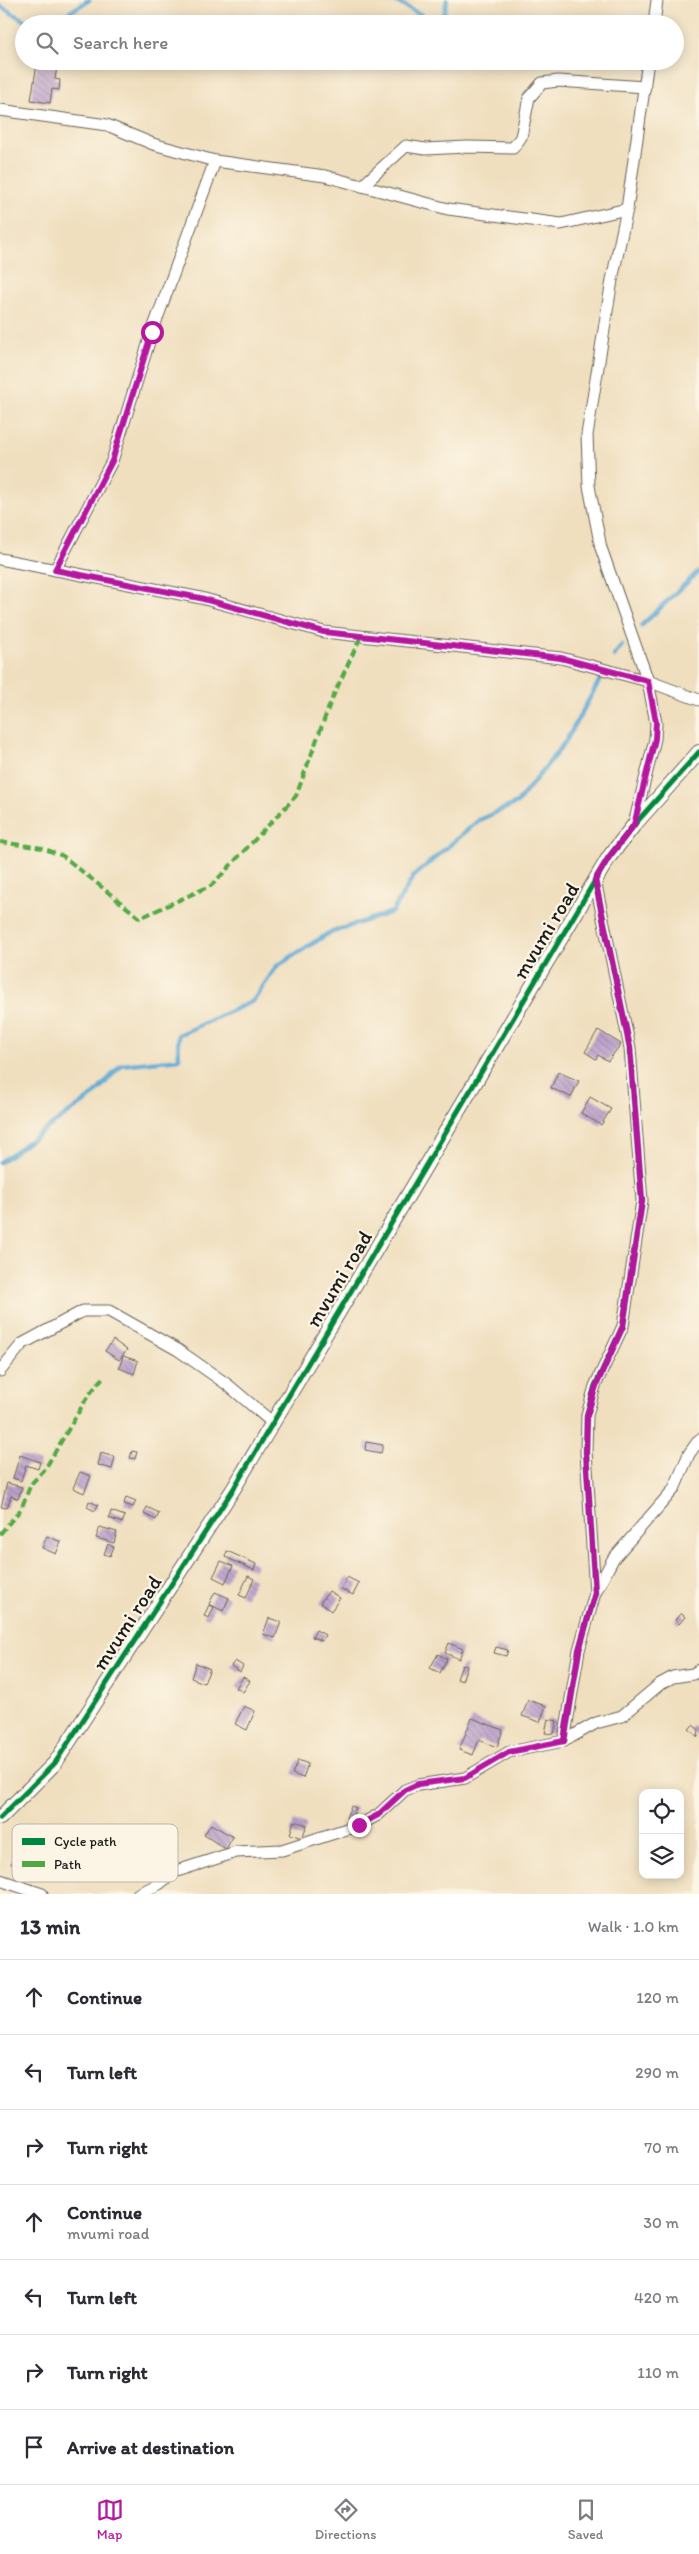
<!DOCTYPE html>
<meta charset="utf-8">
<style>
:root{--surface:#fff;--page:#f7f7f7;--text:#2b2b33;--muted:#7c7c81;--line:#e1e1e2;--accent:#b5179e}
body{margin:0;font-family:Itim,sans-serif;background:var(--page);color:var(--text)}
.controls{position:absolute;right:15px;bottom:15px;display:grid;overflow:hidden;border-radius:10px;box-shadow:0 2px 12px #0003}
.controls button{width:45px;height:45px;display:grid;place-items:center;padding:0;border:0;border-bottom:1px solid var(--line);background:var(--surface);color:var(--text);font:25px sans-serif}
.stop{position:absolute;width:15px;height:15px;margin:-11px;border:4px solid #b5179e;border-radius:50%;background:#fff}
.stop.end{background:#b5179e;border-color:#fff;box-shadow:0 1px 5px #0008}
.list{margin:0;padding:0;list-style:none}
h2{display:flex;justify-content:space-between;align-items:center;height:65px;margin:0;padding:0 20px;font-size:21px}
h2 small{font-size:16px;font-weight:400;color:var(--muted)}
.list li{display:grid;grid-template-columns:32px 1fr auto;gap:15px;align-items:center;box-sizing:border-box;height:75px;padding:0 20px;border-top:1px solid var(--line)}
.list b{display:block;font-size:19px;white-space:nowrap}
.list p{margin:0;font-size:16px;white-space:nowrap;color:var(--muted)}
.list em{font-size:16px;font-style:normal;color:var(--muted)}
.icon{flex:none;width:28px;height:28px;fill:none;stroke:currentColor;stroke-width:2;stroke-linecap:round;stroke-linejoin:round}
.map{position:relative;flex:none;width:699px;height:1894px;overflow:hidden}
.search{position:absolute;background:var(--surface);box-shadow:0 2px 12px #0003;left:15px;right:15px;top:15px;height:55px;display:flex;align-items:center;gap:12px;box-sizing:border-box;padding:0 18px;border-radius:28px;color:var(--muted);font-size:19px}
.sheet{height:590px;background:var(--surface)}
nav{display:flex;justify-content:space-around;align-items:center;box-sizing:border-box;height:70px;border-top:1px solid var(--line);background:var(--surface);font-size:14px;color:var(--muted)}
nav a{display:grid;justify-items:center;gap:2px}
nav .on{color:var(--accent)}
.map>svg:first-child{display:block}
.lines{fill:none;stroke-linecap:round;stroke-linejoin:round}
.stream{stroke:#5ba8d4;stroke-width:4.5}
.building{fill:url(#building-back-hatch)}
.minor-casing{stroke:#666055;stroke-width:13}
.tertiary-casing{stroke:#666055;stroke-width:16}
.minor{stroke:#fff;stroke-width:11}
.tertiary{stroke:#fff;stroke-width:14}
.quiet{stroke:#52a943;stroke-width:4;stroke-dasharray:8 4;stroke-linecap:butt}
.cycleway-casing{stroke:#fcf5e5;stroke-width:8}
.cycleway{stroke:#00873e;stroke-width:5}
.route{stroke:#b5179e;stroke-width:6}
.labels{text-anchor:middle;stroke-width:4.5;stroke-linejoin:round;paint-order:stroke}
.street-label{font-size:21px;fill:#1c1c1c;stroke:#fcf5e5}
.key{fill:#fcf5e5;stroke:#b9b4a9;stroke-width:1}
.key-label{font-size:14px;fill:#1c1c1c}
</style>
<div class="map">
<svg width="699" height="1894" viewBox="0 0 699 1894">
<defs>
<pattern id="building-back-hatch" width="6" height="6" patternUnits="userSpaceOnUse" patternTransform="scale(1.25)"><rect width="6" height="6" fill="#bba0cb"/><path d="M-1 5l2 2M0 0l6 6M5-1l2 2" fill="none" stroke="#9782a4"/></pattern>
</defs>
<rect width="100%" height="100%" fill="#fcf5e5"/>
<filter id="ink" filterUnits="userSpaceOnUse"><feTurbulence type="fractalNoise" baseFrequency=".02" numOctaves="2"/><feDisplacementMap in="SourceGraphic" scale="10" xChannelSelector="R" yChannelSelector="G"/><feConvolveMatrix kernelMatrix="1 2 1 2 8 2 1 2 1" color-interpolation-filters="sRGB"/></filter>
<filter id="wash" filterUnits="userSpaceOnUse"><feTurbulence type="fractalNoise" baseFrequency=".0096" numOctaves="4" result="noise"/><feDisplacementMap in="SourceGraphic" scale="20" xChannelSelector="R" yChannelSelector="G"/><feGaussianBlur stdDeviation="1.12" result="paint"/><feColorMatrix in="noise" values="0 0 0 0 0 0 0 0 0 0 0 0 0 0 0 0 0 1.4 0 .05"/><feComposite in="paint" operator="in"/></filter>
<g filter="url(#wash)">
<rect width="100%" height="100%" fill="#f0dfbf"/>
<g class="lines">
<g class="stream">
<polyline points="393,0 429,19 444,15 447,0"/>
<polyline points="0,6 29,23 59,19 89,0"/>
<polyline points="641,626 699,571"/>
<polyline points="614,656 622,645"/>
<polyline points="0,1162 94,1095 121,1065 179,1059 178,1035 253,1001 277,966 329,933 392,912 414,876 479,820 517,803 566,741 602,676"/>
</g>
</g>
<g id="blocks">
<g class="building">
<polygon points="37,64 57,67 55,79 60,80 59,90 52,89 50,103 31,100"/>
<polygon points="598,1030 621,1044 608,1061 598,1055 596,1059 585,1052"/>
<polygon points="558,1072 579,1081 571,1097 551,1088"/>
<polygon points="590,1097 611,1109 601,1125 581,1113"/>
<polygon points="113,1340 127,1350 119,1360 105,1351"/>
<polygon points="123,1356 138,1361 134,1374 119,1368"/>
<polygon points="366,1442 383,1445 381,1453 365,1450"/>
<polygon points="132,1451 137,1452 135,1459 130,1458"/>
<polygon points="101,1453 115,1457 112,1469 98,1465"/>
<polygon points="20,1455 40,1462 38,1469 26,1465 21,1481 13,1478"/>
<polygon points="80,1472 91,1476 84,1493 73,1488"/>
<polygon points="7,1483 22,1487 18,1499 11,1496 7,1508 1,1507"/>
<polygon points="126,1497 136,1501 133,1507 124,1504"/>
<polygon points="89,1501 98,1505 95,1511 87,1507"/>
<polygon points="147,1507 159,1513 156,1520 144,1514"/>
<polygon points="111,1511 125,1516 122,1523 109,1518"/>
<polygon points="100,1527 117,1532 114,1543 96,1538"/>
<polygon points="47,1536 61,1542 56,1554 42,1548"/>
<polygon points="108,1544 114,1547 110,1556 104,1554"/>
<polygon points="227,1551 256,1564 254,1570 225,1557"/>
<polygon points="221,1561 233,1566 225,1583 213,1577"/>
<polygon points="248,1576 254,1579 246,1598 239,1595"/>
<polygon points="347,1577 359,1583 353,1595 341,1589"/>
<polygon points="329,1591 340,1598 331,1611 320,1603"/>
<polygon points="215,1592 229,1598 223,1611 209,1604"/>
<polygon points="209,1605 214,1607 209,1618 204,1616"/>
<polygon points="681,1613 685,1617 679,1624 675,1620"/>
<polygon points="269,1618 281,1622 275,1638 263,1634"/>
<polygon points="316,1630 325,1635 322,1641 312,1637"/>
<polygon points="449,1643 463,1649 459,1659 445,1653"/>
<polygon points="496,1647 508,1650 506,1656 494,1653"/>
<polygon points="438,1654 447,1659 440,1673 430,1668"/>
<polygon points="235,1661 243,1666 240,1672 231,1666"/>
<polygon points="196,1663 210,1669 204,1683 191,1678"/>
<polygon points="462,1665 467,1666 462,1681 457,1679"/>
<polygon points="243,1677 250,1681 243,1692 236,1688"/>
<polygon points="528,1700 546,1706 540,1722 522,1716"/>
<polygon points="244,1706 255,1711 247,1730 235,1724"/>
<polygon points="472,1718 503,1730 497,1747 479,1740 473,1755 459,1750"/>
<polygon points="548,1719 557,1721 554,1734 545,1733"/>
<polygon points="693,1725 699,1730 698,1737 689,1729"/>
<polygon points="298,1760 308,1764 303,1778 292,1774"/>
<polygon points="351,1806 356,1808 351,1820 346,1818"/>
<polygon points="294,1821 307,1825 302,1838 290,1834"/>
<polygon points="211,1824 233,1837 226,1849 204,1835"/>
<polygon points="13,1858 24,1863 22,1868 11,1864"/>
</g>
</g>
</g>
<g filter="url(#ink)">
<use href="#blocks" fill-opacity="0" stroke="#666055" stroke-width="1"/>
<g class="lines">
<g class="minor-casing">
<g id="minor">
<polyline points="654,24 657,0"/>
<polyline points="0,110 107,125 153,144 215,161 325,176 448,209 561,224 627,209"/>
<polyline points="362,186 406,146 425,149 467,147 513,148 521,137 529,98 542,83 558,81 645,87"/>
<polyline points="0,559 201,598 324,632 561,658 648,681 699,700"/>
<polyline points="55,570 112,461 152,332 215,161"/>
<polyline points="634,824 655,739 656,723 648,681 601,548 589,486 587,435 612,280 627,209 648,61"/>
<polyline points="0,1371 22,1344 83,1311 109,1311 178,1350 228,1385 273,1423"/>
<polyline points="595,1593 613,1559 674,1489 689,1454 699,1440"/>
<polyline points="564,1741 579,1650 595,1593 586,1452 587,1415 595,1386 623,1326 642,1201 630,1048 595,880"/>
<polyline points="0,1880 42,1894"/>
<polyline points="138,1894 159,1884 174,1872 236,1852 282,1850 359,1825 378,1815 405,1790 418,1785 465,1778 509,1752 564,1741 596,1723 622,1716 660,1684 673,1677 693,1674 699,1670"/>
</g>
</g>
<g class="tertiary-casing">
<polyline id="tertiary" points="0,1818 55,1763 234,1488 609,857 634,825 699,752"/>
</g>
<use href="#minor" class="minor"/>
<use href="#tertiary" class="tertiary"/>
<g class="quiet">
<polyline points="0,842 42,848 63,856 140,918 212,885 296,796 331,701 361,636"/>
<polyline points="0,1534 21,1509 31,1484 45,1469 88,1396 104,1376"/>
</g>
<g class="cycleway-casing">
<g id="cycleway">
<polyline points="564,1741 579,1650 595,1593 586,1452 587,1415 595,1386 623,1326 642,1201 630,1048 595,880"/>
<polyline points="0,1818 55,1763 234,1488 609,857 634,825 699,752"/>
</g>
</g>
<use href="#cycleway" class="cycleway"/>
</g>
</g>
<g class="lines" filter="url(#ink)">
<polyline class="route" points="152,332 112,461 55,570 200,598 324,632 561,658 648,681 656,722 655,739 634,825 609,857 595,880 630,1048 642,1201 623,1326 596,1386 587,1415 586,1452 595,1593 579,1650 564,1741 509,1752 465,1778 418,1784 405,1790 378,1815 359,1825"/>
</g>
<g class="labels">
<g class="street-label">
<text transform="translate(546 931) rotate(-59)" y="7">mvumi road</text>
<text transform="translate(339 1279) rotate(-59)" y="7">mvumi road</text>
<text transform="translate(127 1623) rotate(-57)" y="7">mvumi road</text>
</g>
</g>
<rect x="12" y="1824" width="166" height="58" rx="8" class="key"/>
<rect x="22" y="1838" width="23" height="7" fill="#00873e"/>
<rect x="22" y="1861" width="23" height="6" fill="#52a943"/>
<g class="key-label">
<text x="54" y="1846">Cycle path</text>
<text x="54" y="1869">Path</text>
</g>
</svg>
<div class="controls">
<button><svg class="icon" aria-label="locate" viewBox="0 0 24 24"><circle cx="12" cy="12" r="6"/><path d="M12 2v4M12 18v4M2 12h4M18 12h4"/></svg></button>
<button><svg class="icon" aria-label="layers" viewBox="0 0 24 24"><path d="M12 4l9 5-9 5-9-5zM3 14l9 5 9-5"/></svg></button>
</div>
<div class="stop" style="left:152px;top:332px"></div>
<div class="stop end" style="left:359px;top:1825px"></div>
<div class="search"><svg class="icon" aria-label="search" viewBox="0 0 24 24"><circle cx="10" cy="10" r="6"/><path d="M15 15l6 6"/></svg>Search here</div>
</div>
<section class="sheet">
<h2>13 min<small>Walk · 1.0 km</small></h2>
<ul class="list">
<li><svg class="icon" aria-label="ahead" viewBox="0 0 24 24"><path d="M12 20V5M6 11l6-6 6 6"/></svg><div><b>Continue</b></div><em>120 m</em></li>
<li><svg class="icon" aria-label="left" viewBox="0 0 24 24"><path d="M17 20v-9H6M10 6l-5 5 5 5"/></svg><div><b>Turn left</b></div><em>290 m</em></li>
<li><svg class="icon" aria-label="right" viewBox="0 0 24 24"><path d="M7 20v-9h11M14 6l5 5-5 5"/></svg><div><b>Turn right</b></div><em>70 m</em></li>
<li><svg class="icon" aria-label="ahead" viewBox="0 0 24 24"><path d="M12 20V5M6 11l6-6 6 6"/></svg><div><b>Continue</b><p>mvumi road</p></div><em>30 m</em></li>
<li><svg class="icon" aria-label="left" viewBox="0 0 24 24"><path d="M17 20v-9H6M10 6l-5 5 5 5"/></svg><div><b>Turn left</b></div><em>420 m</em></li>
<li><svg class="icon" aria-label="right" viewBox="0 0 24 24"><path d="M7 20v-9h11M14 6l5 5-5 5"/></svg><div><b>Turn right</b></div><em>110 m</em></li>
<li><svg class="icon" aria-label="arrive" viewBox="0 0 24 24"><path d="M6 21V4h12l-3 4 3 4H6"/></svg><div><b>Arrive at destination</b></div></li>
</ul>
</section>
<nav>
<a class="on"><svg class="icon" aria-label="map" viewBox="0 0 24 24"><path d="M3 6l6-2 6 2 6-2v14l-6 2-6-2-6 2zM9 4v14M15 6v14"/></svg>Map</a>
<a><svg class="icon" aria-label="directions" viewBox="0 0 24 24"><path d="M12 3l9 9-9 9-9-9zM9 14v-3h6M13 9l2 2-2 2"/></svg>Directions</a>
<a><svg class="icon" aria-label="saved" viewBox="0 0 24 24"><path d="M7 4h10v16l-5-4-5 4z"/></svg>Saved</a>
</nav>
